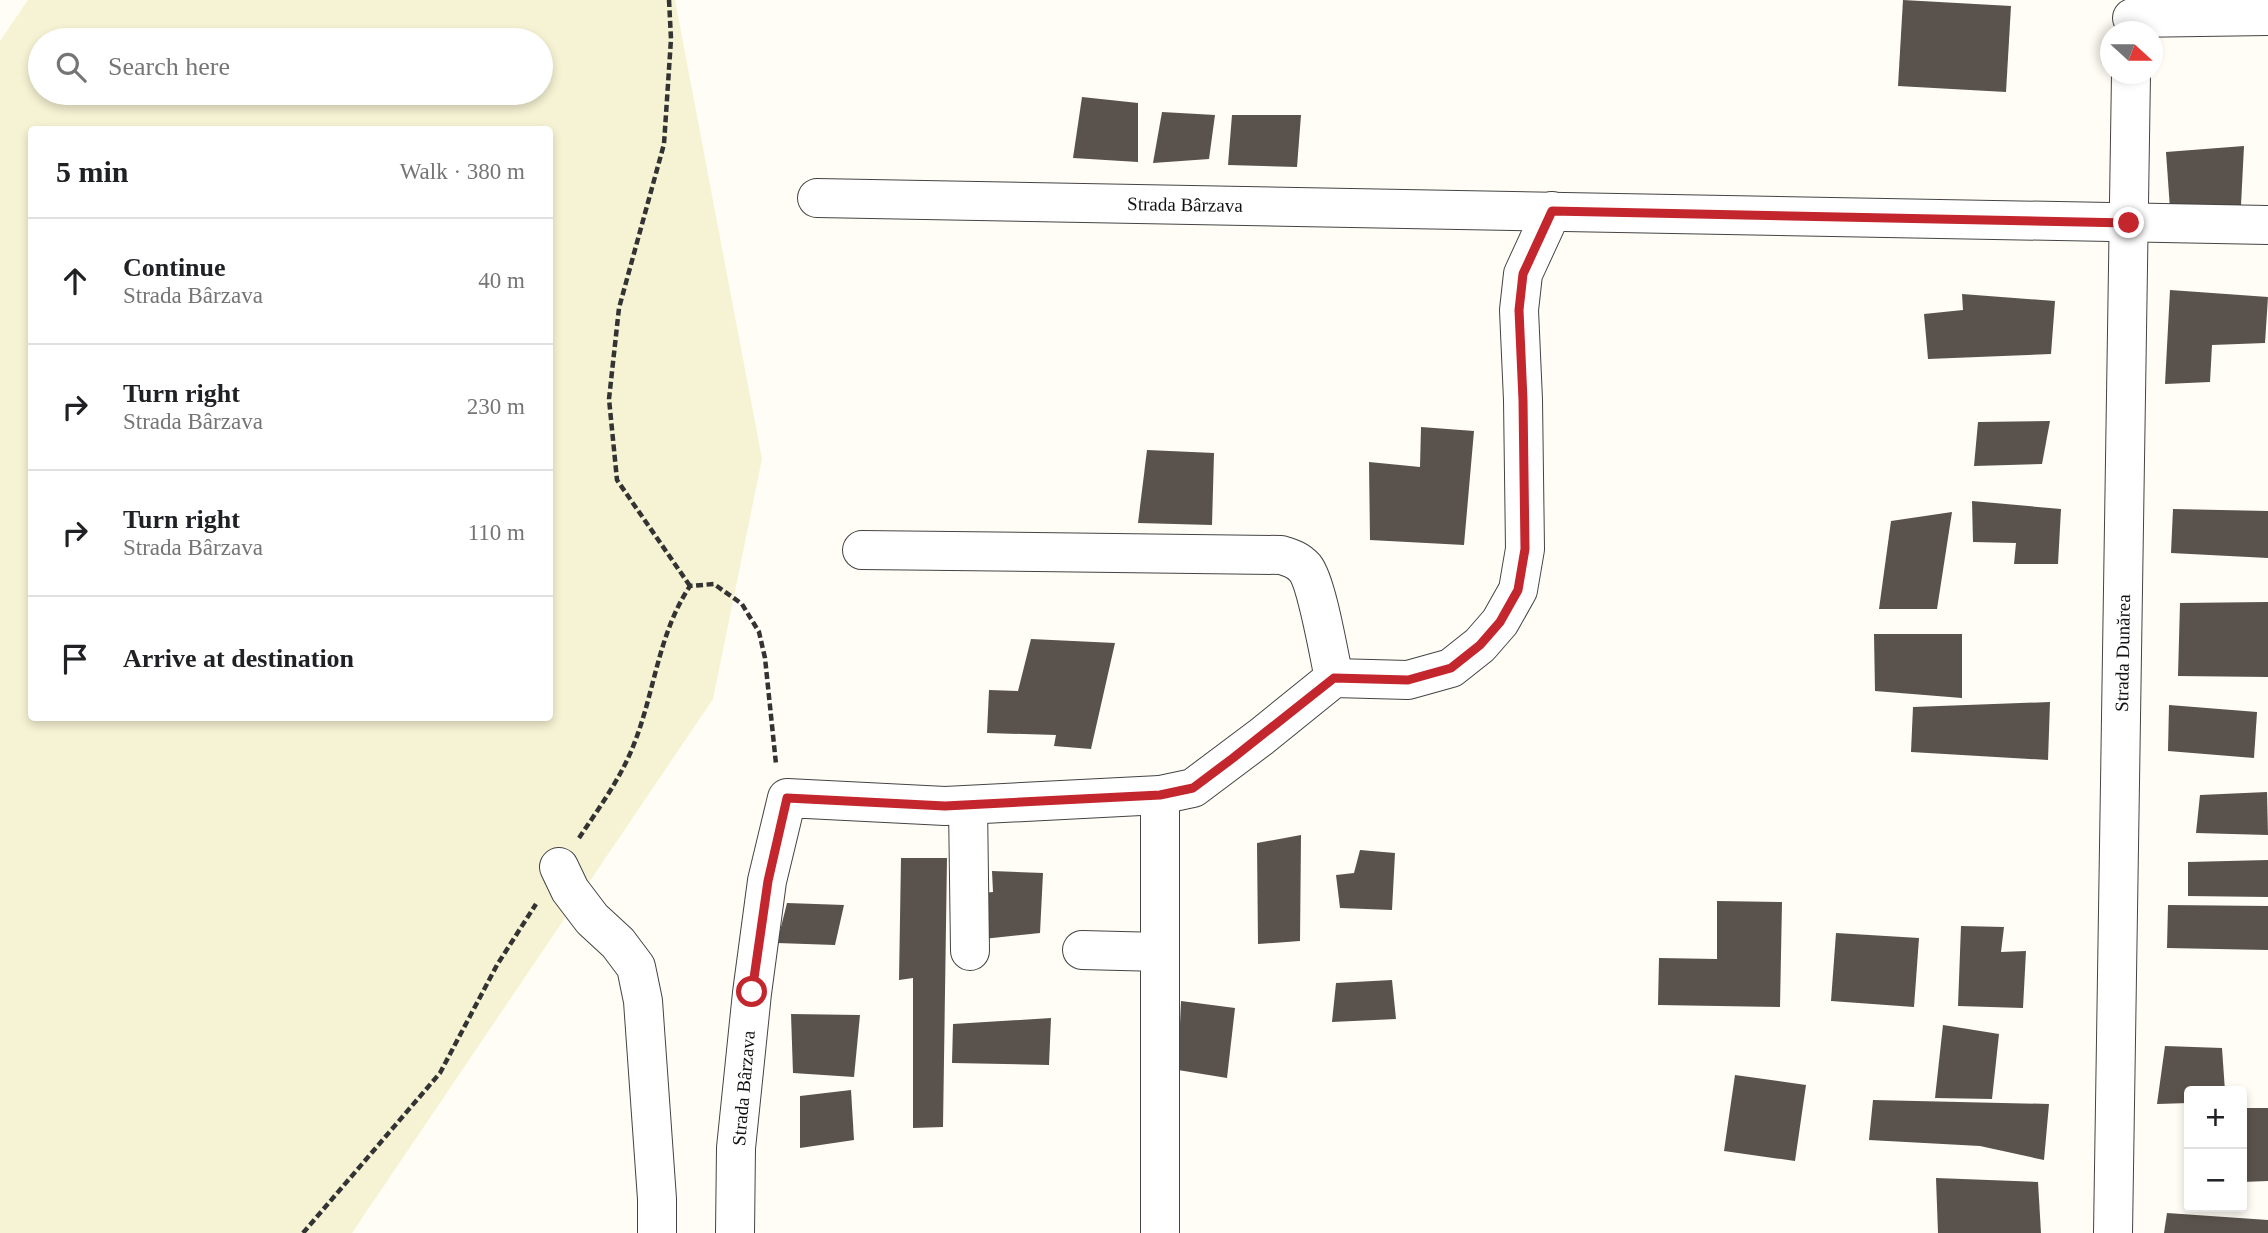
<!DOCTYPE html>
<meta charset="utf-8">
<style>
:root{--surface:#fff;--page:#f6f6f6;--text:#202124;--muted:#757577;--line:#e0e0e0}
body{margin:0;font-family:Georgia,serif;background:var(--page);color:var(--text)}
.controls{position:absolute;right:21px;bottom:21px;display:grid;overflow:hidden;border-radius:7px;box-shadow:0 4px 10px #0003}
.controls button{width:63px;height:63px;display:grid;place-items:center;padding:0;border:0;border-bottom:2px solid var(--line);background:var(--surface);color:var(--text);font:35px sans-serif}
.compass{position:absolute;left:2100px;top:21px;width:63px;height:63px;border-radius:50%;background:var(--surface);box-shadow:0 4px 10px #0003;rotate:111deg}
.stop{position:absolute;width:21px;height:21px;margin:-16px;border:5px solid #c4262e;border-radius:50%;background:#fff}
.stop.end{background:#c4262e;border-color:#fff;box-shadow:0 2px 7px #0008}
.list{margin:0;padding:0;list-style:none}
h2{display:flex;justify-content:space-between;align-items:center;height:91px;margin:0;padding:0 28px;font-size:30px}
h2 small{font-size:23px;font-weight:400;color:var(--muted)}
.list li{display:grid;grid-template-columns:46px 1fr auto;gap:21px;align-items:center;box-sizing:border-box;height:126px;padding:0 28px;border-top:2px solid var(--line)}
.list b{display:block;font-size:26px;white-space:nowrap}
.list p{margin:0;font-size:23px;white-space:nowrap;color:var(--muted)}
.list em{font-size:23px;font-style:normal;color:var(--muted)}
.icon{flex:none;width:38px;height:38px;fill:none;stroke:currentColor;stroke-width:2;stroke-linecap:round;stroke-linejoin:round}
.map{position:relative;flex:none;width:2268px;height:1233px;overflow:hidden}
.search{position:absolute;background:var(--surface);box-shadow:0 4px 10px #0003;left:28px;top:28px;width:525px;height:77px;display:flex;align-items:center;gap:18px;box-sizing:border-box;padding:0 24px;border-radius:38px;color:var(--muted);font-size:26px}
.panel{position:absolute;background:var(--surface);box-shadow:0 4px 10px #0003;left:28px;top:126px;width:525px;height:595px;border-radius:7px}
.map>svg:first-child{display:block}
.farmland{fill:#f6f3d4;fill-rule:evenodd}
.building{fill:#5a524d}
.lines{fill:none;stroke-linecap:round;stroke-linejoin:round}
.minor-casing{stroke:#444;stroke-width:40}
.path{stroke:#333;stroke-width:4.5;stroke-dasharray:7 3.5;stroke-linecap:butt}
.minor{stroke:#fff;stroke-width:38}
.route{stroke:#c4262e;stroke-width:9}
.labels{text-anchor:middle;stroke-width:7;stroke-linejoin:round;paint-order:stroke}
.street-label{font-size:19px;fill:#111;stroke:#fff}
</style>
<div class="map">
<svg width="2268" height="1233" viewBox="0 0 2268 1233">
<rect width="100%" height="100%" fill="#fffdf5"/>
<path class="farmland" d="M28,0H675L762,459L713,699L352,1233H0V41ZM40,40H541V93H40ZM32,130H550V718H32Z"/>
<g class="building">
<polygon points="1903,0 2011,6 2006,92 1898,86"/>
<polygon points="1082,97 1138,103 1138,162 1073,158"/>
<polygon points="1162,112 1215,115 1209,159 1153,163"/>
<polygon points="1232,115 1301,115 1297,167 1228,165"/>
<polygon points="2244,146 2241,205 2170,209 2166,152"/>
<polygon points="2170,290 2268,297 2265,343 2212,345 2210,382 2165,384"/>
<polygon points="1962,294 2055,301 2051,354 1928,359 1924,314 1963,310"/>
<polygon points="2050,421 2042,464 1974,466 1978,422"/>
<polygon points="1421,427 1474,431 1464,545 1370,540 1369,462 1420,467"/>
<polygon points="1147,450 1214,453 1212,525 1138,523"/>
<polygon points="1972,501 2061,509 2058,564 2014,564 2016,543 1973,542"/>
<polygon points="2173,509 2268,511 2268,558 2171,553"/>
<polygon points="1952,512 1937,609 1879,609 1891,521"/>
<polygon points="2268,602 2268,677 2178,676 2180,603"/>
<polygon points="1874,634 1962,634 1962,698 1875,691"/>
<polygon points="1031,639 1115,643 1091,749 1054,746 1056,735 987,733 989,690 1018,691"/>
<polygon points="2050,702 2048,760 1911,752 1913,707"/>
<polygon points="2169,705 2257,712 2254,758 2168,751"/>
<polygon points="2267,792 2268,835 2196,833 2200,795"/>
<polygon points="1301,835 1300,941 1258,944 1257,843"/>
<polygon points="1360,850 1395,853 1392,910 1340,908 1336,875 1354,873"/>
<polygon points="901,858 947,858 943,1127 913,1128 913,978 899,980"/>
<polygon points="2268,860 2268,897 2188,896 2188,862"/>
<polygon points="992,871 1043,873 1040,933 983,939 982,893 993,892"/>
<polygon points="1717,901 1782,902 1780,1007 1658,1005 1659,958 1717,959"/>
<polygon points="787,903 844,905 835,945 777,943"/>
<polygon points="2168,905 2268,906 2268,950 2167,948"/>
<polygon points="1961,926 2004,927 2001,952 2026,951 2023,1008 1958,1006"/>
<polygon points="1836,933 1919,938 1914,1007 1831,1001"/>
<polygon points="1392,980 1396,1019 1332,1022 1336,983"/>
<polygon points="1181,1001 1235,1008 1227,1078 1178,1070"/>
<polygon points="791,1014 860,1015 854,1077 793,1073"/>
<polygon points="1051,1018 1049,1065 952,1063 953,1024"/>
<polygon points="1943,1025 1999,1034 1992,1099 1935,1098"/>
<polygon points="2165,1046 2222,1048 2225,1091 2189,1091 2189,1103 2157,1104"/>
<polygon points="1735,1075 1806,1085 1795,1161 1724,1151"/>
<polygon points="851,1090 854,1140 800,1148 800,1096"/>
<polygon points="1873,1100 2049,1104 2044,1160 1980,1146 1869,1140"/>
<polygon points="2242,1108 2268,1108 2268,1181 2242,1182"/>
<polygon points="1936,1178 2038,1182 2041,1233 1938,1233"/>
<polygon points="2167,1213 2268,1220 2268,1233 2164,1233"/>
</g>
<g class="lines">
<g class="minor-casing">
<g id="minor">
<polyline points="2132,18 2268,16"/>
<polyline points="817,198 2268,225"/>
<path d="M862,550L1281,555C1291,558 1298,560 1305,568C1317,583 1329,656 1334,678"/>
<polyline points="968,805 970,951"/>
<polyline points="559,867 570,890 592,919 618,943 636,967 643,1001 657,1199 657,1233"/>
<polyline points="1082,950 1160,952"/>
<polyline points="735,1233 736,1148 752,993 767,881 787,798 945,806 1160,795 1193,788 1261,737 1334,678 1408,680 1451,668 1480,645 1500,622 1518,590 1525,549 1523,400 1519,310 1523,274 1552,211"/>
<polyline points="1160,1233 1160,795"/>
<polyline points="2113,1233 2131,74"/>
</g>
</g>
<g class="path">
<polyline points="669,0 671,39 664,144 619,308 609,399 617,480 690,586"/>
<path d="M579,838C599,808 621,778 634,744C655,691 658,634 690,586L714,584L742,604L759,632L765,658L776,764"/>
<polyline points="303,1233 440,1073 497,965 536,904"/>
</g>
<use href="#minor" class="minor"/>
</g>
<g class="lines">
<polyline class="route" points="752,992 768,881 787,798 945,806 1160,795 1193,788 1233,758 1334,678 1408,680 1451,668 1480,645 1500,622 1518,590 1525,549 1523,400 1519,310 1523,274 1552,211 2129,223"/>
</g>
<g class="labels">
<g class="street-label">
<text transform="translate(1185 204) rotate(1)" y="7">Strada Bârzava</text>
<text transform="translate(2122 653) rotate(-89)" y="7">Strada Dunărea</text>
<text transform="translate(743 1088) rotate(-85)" y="7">Strada Bârzava</text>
</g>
</g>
</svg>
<div class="controls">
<button>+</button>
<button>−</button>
</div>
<svg class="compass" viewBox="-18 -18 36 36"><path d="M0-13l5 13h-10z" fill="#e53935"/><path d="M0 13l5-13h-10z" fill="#757577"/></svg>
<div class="stop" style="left:752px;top:992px"></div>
<div class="stop end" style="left:2129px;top:223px"></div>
<div class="search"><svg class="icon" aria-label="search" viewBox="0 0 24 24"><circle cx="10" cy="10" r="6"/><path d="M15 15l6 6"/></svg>Search here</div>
<section class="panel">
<h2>5 min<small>Walk · 380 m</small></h2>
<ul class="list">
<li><svg class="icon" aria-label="ahead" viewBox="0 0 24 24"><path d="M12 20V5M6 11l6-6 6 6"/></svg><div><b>Continue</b><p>Strada Bârzava</p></div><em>40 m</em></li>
<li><svg class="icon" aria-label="right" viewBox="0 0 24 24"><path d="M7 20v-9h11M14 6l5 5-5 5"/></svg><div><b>Turn right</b><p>Strada Bârzava</p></div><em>230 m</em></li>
<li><svg class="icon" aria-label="right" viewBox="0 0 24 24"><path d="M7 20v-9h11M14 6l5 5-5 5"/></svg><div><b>Turn right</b><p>Strada Bârzava</p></div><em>110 m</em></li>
<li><svg class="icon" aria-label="arrive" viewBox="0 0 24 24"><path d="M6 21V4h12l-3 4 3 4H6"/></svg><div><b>Arrive at destination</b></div></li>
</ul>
</section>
</div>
